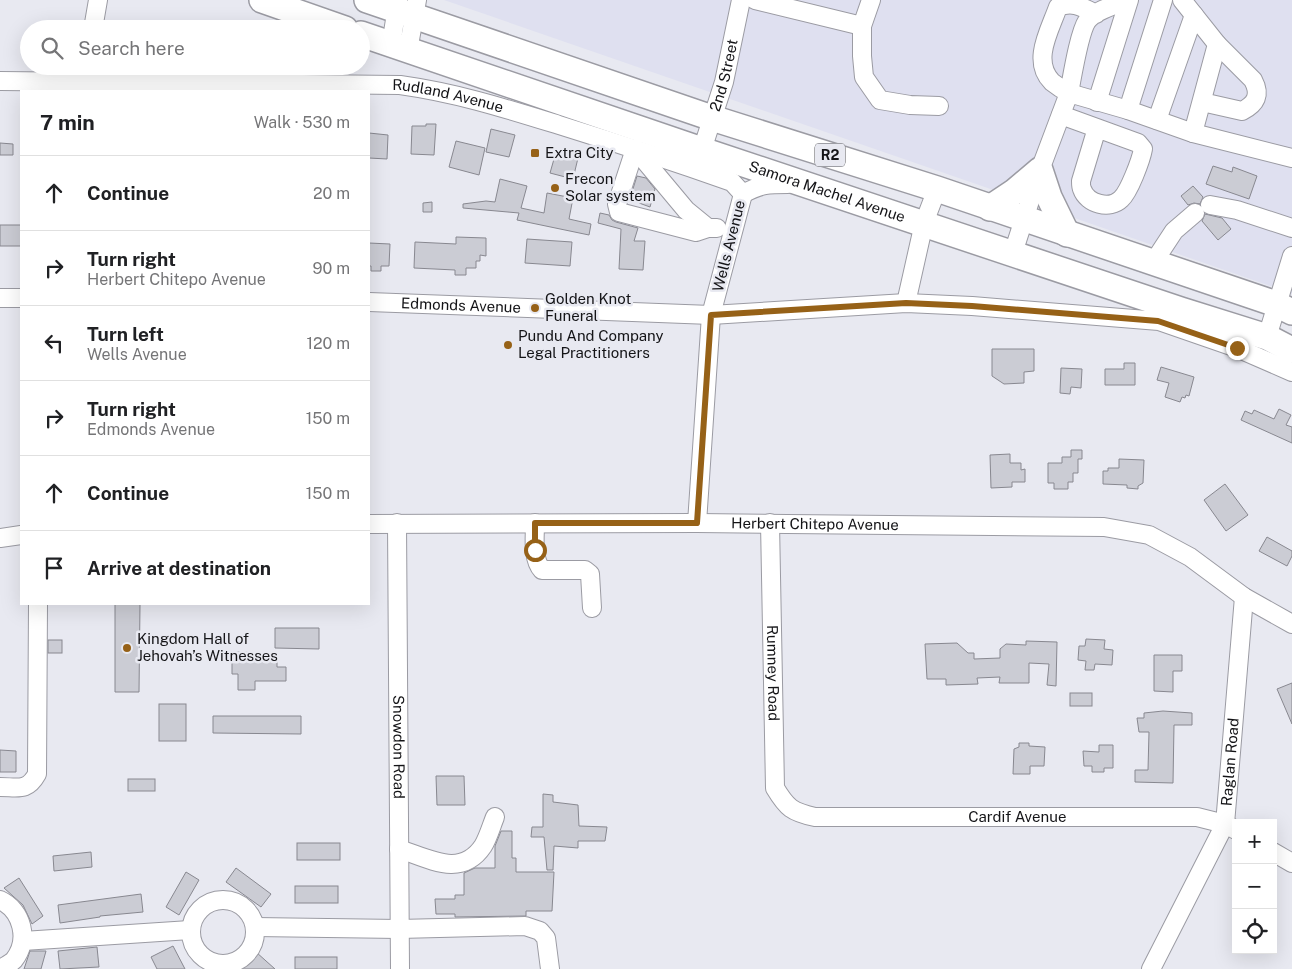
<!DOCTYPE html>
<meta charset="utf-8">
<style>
:root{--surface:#fff;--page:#f6f6f6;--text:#202124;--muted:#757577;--line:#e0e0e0}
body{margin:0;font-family:"Public Sans",sans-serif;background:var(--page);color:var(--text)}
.controls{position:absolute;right:15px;bottom:15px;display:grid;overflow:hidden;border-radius:0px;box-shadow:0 5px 20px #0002}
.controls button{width:45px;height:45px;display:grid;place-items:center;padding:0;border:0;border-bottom:1px solid var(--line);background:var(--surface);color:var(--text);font:25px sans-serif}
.stop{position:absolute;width:15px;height:15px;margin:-11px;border:4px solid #966117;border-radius:50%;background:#fff}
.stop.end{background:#966117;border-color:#fff;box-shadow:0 1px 5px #0008}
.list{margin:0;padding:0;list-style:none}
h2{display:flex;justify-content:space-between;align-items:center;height:65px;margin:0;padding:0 20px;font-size:21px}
h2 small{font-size:16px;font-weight:400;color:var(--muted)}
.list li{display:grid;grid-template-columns:32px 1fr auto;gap:15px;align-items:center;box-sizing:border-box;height:75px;padding:0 20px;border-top:1px solid var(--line)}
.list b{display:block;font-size:19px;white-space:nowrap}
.list p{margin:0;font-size:16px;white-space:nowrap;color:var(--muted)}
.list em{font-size:16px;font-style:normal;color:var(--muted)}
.icon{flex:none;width:28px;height:28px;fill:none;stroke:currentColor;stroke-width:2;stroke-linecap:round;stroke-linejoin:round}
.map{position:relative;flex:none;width:1292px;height:969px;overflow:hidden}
.search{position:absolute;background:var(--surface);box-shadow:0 5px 20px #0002;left:20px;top:20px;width:350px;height:55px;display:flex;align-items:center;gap:12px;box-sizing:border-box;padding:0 18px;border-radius:28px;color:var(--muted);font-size:19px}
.panel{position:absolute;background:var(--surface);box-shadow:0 5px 20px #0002;left:20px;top:90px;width:350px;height:515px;border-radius:0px}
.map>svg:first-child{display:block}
.built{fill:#dfe0f0}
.building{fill:#cbccd4;stroke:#888890}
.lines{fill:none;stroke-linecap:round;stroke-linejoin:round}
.minor-casing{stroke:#9b9ba3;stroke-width:20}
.highway-casing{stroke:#9b9ba3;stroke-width:28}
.minor{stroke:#fff;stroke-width:18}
.highway{stroke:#fff;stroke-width:25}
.route{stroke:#966117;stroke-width:6}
.poi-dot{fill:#966117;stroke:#e8e9f1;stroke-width:2}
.labels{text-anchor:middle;stroke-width:5;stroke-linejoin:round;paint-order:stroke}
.shield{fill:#e8e9f1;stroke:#545458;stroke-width:1}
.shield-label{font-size:14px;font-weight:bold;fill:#141417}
.street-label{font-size:15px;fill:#141417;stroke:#e8e9f1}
.poi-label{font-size:15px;fill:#141417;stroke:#e8e9f1;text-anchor:start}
</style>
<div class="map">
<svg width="1292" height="969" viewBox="0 0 1292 969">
<rect width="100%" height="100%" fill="#e8e9f1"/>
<polygon class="built" points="444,0 1292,0 1292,294 1291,293"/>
<g class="building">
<polygon points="426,124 436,124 434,155 411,154 412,126 426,126"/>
<polygon points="491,129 515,135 509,157 486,152"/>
<polygon points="369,133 388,135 387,159 369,158"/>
<polygon points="456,141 485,148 479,175 449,167"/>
<polygon points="0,143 13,144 13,155 0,155"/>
<polygon points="556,152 578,158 573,179 550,173"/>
<polygon points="1213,166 1232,172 1233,167 1257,176 1249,199 1206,184"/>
<polygon points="637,176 646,178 655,189 650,207 639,203 640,197 631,195"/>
<polygon points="500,179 527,186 521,208 544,213 547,193 573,198 569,219 591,224 589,235 517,220 519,213 463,208 463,204 486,201 495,202"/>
<polygon points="1193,186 1203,197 1200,204 1194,203 1188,205 1181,196"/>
<polygon points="432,202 432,212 423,212 423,203"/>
<polygon points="600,213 609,215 612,220 616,222 638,228 634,241 645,241 643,270 619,269 621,229 598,223"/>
<polygon points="1205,214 1222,218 1231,229 1218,240 1202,221"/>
<rect x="0" y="225" width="21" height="21"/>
<polygon points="456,237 486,238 486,256 480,255 480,261 476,261 476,268 466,268 466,275 455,275 455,270 414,268 415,242 456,244"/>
<polygon points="527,239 572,242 570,266 525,263"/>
<polygon points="369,243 390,244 389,266 381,266 381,271 371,271 371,266 369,266"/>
<polygon points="992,349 1034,349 1034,371 1024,372 1024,383 1004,384 992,376"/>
<polygon points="1124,363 1135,363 1135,385 1105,385 1105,369 1124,369"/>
<polygon points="1161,367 1194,377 1189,396 1186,395 1185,398 1182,397 1180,402 1165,397 1169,383 1157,380"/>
<polygon points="1061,368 1082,369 1081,388 1071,387 1070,394 1060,393"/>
<polygon points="1279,409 1291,415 1286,425 1292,427 1292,443 1241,420 1245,411 1252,414 1254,410 1274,419"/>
<polygon points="1071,450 1082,450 1082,459 1078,459 1078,473 1073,473 1073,482 1068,482 1068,489 1054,489 1054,483 1048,483 1048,463 1062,463 1062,457 1071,457"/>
<polygon points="1010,454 1010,463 1021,463 1021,470 1025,469 1025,482 1012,482 1012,487 991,488 990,455"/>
<polygon points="1119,459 1144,460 1143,483 1138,486 1138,489 1127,488 1127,485 1103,484 1103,471 1108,471 1108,468 1119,468"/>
<polygon points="1225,484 1248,515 1226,531 1204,500"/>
<polygon points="1267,537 1292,551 1292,556 1287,566 1259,551"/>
<polygon points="115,604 140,604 139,692 115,692"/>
<polygon points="275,628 319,628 319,649 275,648"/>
<polygon points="1086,639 1105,640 1104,649 1113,650 1112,665 1095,664 1094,670 1085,670 1086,661 1078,660 1079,646 1085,646"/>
<rect x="48" y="640" width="14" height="13"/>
<polygon points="1026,641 1057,642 1056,686 1047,685 1049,664 1029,663 1029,683 999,683 1000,677 977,678 978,684 946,685 946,679 927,679 925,644 957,643 968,653 974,653 974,659 1000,658 1000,649 1006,644 1026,645"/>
<polygon points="232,652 277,653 277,667 286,667 286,681 255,681 255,690 238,690 238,674 232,674"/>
<polygon points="1154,655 1182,655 1182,671 1173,671 1173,692 1154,691"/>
<polygon points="1292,683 1292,724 1277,689"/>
<rect x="1070" y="693" width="22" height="13"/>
<rect x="159" y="704" width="27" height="37"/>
<polygon points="1163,711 1192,713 1192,725 1174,725 1173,783 1135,782 1135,770 1148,770 1149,732 1139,732 1137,718 1144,718 1144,713"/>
<polygon points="213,716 301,716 301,734 213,733"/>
<polygon points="1019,743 1029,743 1029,746 1045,747 1044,766 1030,766 1030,774 1013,774 1014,749 1019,747"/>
<polygon points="1099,745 1113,745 1113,768 1104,768 1104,772 1092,772 1092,766 1084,766 1083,751 1099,752"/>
<polygon points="0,750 16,751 16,772 0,772"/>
<polygon points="436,776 464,776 465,805 437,805"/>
<rect x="128" y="779" width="27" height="12"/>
<polygon points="543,794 553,795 553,802 578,805 579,826 607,827 605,841 578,841 578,848 554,846 553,870 547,870 544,837 531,837 532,827 543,827"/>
<polygon points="501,831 512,831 512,858 516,858 516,872 554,872 552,911 526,911 526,916 455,917 455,914 436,914 435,899 455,899 455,895 464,895 464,873 475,868 495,868 495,846"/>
<rect x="297" y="843" width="43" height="17"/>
<polygon points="91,852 92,867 54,871 53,856"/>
<polygon points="236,868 271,894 261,907 226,882"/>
<polygon points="186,872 199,880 179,915 166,907"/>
<polygon points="19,878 43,916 32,924 23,905 4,888"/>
<rect x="295" y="886" width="43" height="17"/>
<polygon points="141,894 143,912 100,916 100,917 60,923 58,905"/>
<polygon points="173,946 185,969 157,969 151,957"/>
<polygon points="97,947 99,967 60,969 58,951"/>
<polygon points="30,951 46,951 41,969 24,969"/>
<polygon points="256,952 275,969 241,969"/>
<rect x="295" y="957" width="42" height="12"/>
</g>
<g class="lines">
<g class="minor-casing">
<g id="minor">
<polyline points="755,0 862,26"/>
<polyline points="871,0 862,26 862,56 864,77 880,100 910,105 939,106"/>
<polyline points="1182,0 1217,44 1193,133"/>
<path d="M1096,14C1082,7 1073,1 1058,7C1050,30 1031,61 1052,82C1057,86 1063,90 1069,93C1072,78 1079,33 1087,21C1095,10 1116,5 1128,0"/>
<polyline points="93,29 98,0"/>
<polyline points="391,45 398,1"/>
<polyline points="408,51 417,0"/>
<path id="s1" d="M0,81L400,85C457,93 504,108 559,125C617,143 675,162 732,182L743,194L711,315L697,523"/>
<polyline points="1097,102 1129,0"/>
<path d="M1202,102L1242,111C1256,104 1261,95 1253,80L1217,44"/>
<polyline points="1128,110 1163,0"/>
<path d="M1061,115L1138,143L1143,149C1141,160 1129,192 1121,199C1110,210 1087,204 1082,189C1081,187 1081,184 1081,181L1097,128"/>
<polyline points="1157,120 1194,15"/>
<polyline points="635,149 617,204 619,212 696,232 708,228"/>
<polyline points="635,149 686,210 708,228 717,228"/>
<path id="s2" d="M702,150L724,82L741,0"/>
<path d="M743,194C760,184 769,184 788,184"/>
<polyline points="1210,205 1237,210 1292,228"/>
<polyline points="1013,253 1040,170 1069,93 1128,110 1193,133 1292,158"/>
<polyline points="1153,263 1174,231 1195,213"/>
<polyline points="0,298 21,298"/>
<path id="s3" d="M369,302L711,315L906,303L972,306L1159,321L1237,348L1292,372"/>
<polyline points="906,303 924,223 937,189"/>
<polyline points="1267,337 1292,256"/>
<path id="s4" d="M397,523L400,969"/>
<path d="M535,523C535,537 532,559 542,570H585L590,574L592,608"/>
<path id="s5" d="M770,523L775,788C787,808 792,812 815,817H1197L1225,824L1236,830"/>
<path id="s6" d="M369,524L697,523L1104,527L1149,535L1190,557L1244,597L1292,624"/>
<polyline points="0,538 21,535"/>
<path d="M0,787C18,787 27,792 37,774L38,604"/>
<path d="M399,849C428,858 461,879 483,846C488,838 491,827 495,817"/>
<polyline points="1273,852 1292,863"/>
<path d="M0,900C22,910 30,940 14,960C11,963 5,966 1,969"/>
<circle cx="223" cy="932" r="32"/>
<polyline points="255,927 399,929 525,926 540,931 546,938 550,969"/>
<polyline points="23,941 190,930"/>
<path id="s7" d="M1151,969L1225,824L1244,597"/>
</g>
</g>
<g class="highway-casing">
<g id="highway">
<polyline points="262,0 345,29"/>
<polyline points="367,0 712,118 937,189 1276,304 1292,312"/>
<path id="s8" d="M361,34L702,150L1181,310L1267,337L1292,350"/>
<polyline points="990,208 1014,192 1040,170 1049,197 1067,234"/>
</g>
</g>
<use href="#minor" class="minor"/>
<use href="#highway" class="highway"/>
</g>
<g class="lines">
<polyline class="route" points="535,550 535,523 697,523 711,315 906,303 972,306 1158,321 1237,348"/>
</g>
<g class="poi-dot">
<rect x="530" y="148" width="10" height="10" rx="2.5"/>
<circle cx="555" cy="188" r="5"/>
<circle cx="535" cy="308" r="5"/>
<circle cx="508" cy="345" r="5"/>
<circle cx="127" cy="648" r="5"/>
</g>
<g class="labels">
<rect class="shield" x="815" y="143.5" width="30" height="23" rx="4"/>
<g class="shield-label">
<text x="830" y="160">R2</text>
</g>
<g class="street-label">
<text dy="5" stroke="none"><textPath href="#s2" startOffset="78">2nd Street</textPath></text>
<text dy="5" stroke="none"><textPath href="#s1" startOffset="449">Rudland Avenue</textPath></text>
<text dy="5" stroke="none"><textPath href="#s8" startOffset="492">Samora Machel Avenue</textPath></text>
<text transform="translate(729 246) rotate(-76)" y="5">Wells Avenue</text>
<text dy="5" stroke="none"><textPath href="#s3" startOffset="92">Edmonds Avenue</textPath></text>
<text dy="5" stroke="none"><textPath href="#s6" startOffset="446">Herbert Chitepo Avenue</textPath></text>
<text dy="5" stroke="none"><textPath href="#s5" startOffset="150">Rumney Road</textPath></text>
<text dy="5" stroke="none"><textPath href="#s4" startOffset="224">Snowdon Road</textPath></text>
<text dy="5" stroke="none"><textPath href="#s7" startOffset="225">Raglan Road</textPath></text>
<text dy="5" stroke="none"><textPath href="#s5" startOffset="519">Cardif Avenue</textPath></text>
</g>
<g class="poi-label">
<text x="545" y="158">Extra City</text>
<text x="565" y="184">Frecon<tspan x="565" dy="17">Solar system</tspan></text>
<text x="545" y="304">Golden Knot<tspan x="545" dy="17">Funeral</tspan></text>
<text x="518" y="341">Pundu And Company<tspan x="518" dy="17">Legal Practitioners</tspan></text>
<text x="137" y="644">Kingdom Hall of<tspan x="137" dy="17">Jehovah’s Witnesses</tspan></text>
</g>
</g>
</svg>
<div class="controls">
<button>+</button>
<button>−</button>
<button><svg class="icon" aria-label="locate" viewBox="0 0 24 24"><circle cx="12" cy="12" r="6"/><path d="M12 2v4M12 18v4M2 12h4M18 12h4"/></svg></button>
</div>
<div class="stop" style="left:535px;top:550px"></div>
<div class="stop end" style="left:1237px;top:348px"></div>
<div class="search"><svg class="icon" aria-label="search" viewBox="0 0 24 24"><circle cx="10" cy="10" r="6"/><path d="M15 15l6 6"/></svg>Search here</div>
<section class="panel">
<h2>7 min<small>Walk · 530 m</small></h2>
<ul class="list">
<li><svg class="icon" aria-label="ahead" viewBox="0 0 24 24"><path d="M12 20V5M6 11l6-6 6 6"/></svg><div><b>Continue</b></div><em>20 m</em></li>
<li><svg class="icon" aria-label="right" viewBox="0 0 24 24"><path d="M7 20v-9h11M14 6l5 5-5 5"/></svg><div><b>Turn right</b><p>Herbert Chitepo Avenue</p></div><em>90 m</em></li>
<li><svg class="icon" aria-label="left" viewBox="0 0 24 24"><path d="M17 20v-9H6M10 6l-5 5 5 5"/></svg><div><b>Turn left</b><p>Wells Avenue</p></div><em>120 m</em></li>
<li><svg class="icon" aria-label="right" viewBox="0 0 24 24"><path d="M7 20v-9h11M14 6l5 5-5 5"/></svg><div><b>Turn right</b><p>Edmonds Avenue</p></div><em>150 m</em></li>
<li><svg class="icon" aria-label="ahead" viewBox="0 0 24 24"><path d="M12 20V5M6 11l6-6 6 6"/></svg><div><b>Continue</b></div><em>150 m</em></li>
<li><svg class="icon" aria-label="arrive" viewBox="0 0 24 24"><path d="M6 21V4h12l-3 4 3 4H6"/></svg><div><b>Arrive at destination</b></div></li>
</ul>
</section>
</div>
